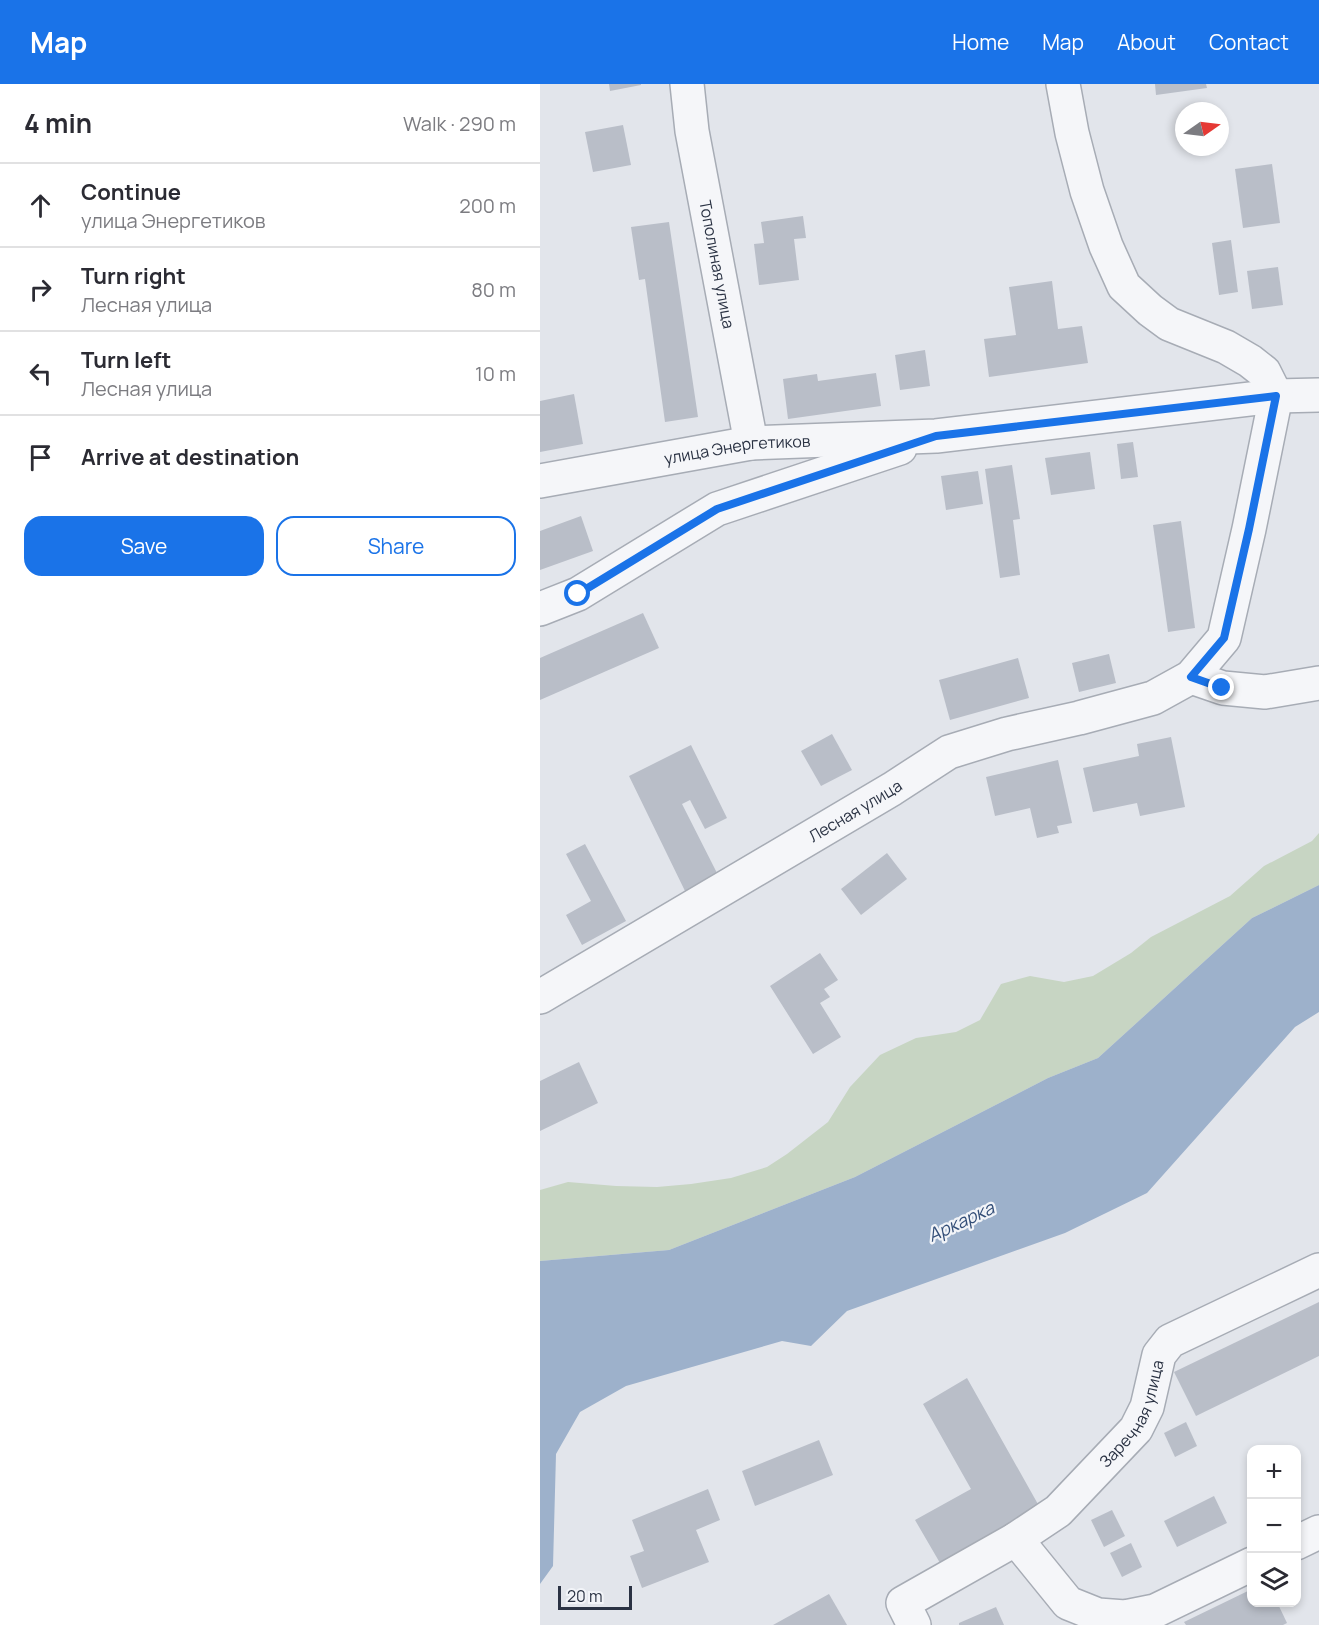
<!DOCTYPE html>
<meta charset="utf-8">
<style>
:root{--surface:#fff;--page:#f7f7f7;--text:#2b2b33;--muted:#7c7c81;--line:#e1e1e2;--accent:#1a73e8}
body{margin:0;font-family:Manrope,sans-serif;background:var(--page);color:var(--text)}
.controls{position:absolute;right:18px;bottom:18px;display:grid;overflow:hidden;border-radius:12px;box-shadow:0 3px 9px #0003}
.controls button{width:54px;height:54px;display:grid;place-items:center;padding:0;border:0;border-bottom:2px solid var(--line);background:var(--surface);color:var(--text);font:30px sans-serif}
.compass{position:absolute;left:635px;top:18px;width:54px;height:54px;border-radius:50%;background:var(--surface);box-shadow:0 3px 9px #0003;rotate:76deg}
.scale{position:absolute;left:18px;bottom:15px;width:74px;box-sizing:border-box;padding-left:6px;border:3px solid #2a3243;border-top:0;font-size:16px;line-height:21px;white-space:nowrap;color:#2a3243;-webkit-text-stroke:4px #f2f4f8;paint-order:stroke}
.stop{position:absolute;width:18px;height:18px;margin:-14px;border:4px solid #1a73e8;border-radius:50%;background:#fff}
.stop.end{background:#1a73e8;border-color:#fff;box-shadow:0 2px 6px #0008}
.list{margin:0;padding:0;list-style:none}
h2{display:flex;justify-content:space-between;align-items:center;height:78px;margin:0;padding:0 24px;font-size:26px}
h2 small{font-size:20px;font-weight:400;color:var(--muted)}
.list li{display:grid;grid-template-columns:39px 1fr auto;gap:18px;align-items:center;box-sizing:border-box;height:84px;padding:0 24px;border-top:2px solid var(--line)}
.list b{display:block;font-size:22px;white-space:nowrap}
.list p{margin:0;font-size:20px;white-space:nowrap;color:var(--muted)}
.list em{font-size:20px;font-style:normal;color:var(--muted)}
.actions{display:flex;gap:12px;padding:18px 24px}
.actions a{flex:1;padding:14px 0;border:2px solid var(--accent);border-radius:18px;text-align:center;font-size:21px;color:var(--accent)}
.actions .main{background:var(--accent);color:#fff}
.icon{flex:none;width:33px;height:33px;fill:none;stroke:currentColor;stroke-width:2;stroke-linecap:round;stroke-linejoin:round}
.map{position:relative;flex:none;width:779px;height:1541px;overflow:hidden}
header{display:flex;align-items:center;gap:36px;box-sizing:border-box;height:84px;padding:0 30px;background:var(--accent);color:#fff}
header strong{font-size:28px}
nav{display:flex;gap:33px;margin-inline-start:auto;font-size:21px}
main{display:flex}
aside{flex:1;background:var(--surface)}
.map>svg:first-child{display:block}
.green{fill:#c7d5c3}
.water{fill:#9db1cb}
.building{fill:#b9bec8}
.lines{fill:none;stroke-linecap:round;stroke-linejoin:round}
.minor-casing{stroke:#a7acb5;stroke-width:36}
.minor{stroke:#f5f6f9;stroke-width:33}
.route{stroke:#1a73e8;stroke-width:8}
.labels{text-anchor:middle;stroke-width:4.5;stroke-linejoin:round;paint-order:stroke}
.street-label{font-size:16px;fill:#2a3243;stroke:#f2f4f8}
.water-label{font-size:18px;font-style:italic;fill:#334e78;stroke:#f2f4f8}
</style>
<header>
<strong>Map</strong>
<nav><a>Home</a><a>Map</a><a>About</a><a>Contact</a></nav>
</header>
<main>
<aside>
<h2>4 min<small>Walk · 290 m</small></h2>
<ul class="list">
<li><svg class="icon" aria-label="ahead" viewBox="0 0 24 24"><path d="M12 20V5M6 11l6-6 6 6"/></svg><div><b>Continue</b><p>улица Энергетиков</p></div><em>200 m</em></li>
<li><svg class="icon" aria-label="right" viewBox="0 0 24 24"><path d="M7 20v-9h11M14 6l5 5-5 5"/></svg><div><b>Turn right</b><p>Лесная улица</p></div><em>80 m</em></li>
<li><svg class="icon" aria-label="left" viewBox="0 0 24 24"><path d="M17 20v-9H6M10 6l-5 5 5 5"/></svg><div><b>Turn left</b><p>Лесная улица</p></div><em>10 m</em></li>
<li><svg class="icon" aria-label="arrive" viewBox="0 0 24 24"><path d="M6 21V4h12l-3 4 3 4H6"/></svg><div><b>Arrive at destination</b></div></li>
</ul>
<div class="actions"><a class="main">Save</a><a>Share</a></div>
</aside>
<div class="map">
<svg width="779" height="1541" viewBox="0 0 779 1541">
<rect width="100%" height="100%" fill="#e2e5eb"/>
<polygon class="green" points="779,749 779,801 712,834 558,974 508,994 315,1093 129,1166 0,1177 0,1106 28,1098 76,1102 117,1103 151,1100 191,1094 227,1083 247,1070 288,1038 310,1003 340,971 376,954 416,948 440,936 461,900 490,892 524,898 553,892 591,869 611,853 690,812 724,782 772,757"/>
<polygon class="water" points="779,801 779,928 755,943 607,1109 525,1149 307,1227 271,1262 242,1257 86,1302 40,1328 16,1370 13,1482 0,1500 0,1177 129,1166 315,1093 508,994 558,974 712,834"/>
<g class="building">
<polygon points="69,0 101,0 101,1 70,7"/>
<polygon points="615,0 666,0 667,4 616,11"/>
<polygon points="83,41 91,81 53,88 45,48"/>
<polygon points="732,80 740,139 703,144 695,85"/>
<polygon points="263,132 266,154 254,155 259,196 219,201 214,160 224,159 221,138"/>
<polygon points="129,138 158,333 125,338 105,195 99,196 91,143"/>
<polygon points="691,156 698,208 679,211 672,159"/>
<polygon points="738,183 743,221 712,225 707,187"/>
<polygon points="512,197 518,245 542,242 548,279 449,293 444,255 476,251 469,203"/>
<polygon points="385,266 390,302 360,306 355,271"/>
<polygon points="336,289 341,322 248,335 243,295 277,290 278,297"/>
<polygon points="34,310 43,360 0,368 0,317"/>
<polygon points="593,358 598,393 581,395 577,360"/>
<polygon points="550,368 555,405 511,411 505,374"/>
<polygon points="472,381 480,435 473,436 480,491 460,494 445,385"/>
<polygon points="438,387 443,420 406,426 401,392"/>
<polygon points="41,432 53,467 0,486 0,447"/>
<polygon points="641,437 655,544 628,548 613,441"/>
<polygon points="103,529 119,564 0,616 0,574"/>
<polygon points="569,570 576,599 539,608 532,579"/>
<polygon points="478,574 489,614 410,636 399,596"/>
<polygon points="292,650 312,686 281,702 261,667"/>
<polygon points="631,653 645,723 600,732 597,719 553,728 543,684 599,672 597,660"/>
<polygon points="151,661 187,734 165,745 150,716 142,720 178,791 145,807 89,692"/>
<polygon points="518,676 532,739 517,742 519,749 497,754 490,724 455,732 446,693"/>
<polygon points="45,760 86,837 42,861 26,831 51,817 26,770"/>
<polygon points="347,769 367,795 321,831 301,805"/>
<polygon points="280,869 298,896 284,905 290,913 280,919 301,953 273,970 230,902"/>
<polygon points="39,978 58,1019 0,1047 0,997"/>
<polygon points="779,1218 779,1272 656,1332 634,1288"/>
<polygon points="427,1294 499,1422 400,1479 375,1436 431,1405 383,1320"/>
<polygon points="646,1338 657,1362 635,1373 624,1349"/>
<polygon points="279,1356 293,1391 215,1422 202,1387"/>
<polygon points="168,1405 180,1436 156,1446 169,1478 102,1504 90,1472 104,1467 92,1436"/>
<polygon points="674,1412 687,1439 637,1463 624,1437"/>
<polygon points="572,1426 585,1452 564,1463 551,1436"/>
<polygon points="591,1459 602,1483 582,1493 570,1469"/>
<polygon points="712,1505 712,1518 737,1518 747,1539 743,1541 646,1541 644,1538"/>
<polygon points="289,1510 307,1541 233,1541"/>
<polygon points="456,1523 464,1541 419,1541 419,1539"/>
</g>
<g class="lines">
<g class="minor-casing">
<g id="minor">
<path id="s1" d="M147,0L152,47L211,359"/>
<path id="s2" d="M0,397L211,359L396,352L736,312L779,311"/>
<polyline points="0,525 38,510 177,425 360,364"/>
<polyline points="651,593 683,604 725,608 779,599"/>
<path id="s3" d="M0,913L352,705L409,668L467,650L539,634L613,614L651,593L684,554L709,445L736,312L724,288L710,277L686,263L629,240L610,226L584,202L566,162L547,107L532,49L523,0"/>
<polyline points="476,1455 528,1519 558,1531 585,1533 615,1527 712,1480"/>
<polyline points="756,1459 779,1448"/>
<path id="s4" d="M374,1541L363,1519L476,1455L518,1427L596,1345L607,1323L619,1271L630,1257L779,1186"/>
</g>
</g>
<use href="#minor" class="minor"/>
</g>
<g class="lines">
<polyline class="route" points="38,510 177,425 396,352 736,312 709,445 684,554 651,593 682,604"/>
</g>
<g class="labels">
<g class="street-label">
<text dy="6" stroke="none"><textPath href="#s1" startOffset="183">Тополиная улица</textPath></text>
<text dy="6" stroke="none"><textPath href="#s2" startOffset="200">улица Энергетиков</textPath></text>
<text dy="6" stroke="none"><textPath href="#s3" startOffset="366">Лесная улица</textPath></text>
<text dy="6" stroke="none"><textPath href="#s4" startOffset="330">Заречная улица</textPath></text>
</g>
<g class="water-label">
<text transform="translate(421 1138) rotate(-25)" y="6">Аркарка</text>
</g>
</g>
</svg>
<div class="controls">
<button>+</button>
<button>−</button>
<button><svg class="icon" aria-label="layers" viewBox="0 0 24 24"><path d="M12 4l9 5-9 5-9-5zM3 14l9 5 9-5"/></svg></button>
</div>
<svg class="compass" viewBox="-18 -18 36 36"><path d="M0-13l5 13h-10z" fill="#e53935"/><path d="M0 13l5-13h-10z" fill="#7c7c81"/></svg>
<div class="scale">20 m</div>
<div class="stop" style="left:38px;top:510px"></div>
<div class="stop end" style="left:682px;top:604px"></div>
</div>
</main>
